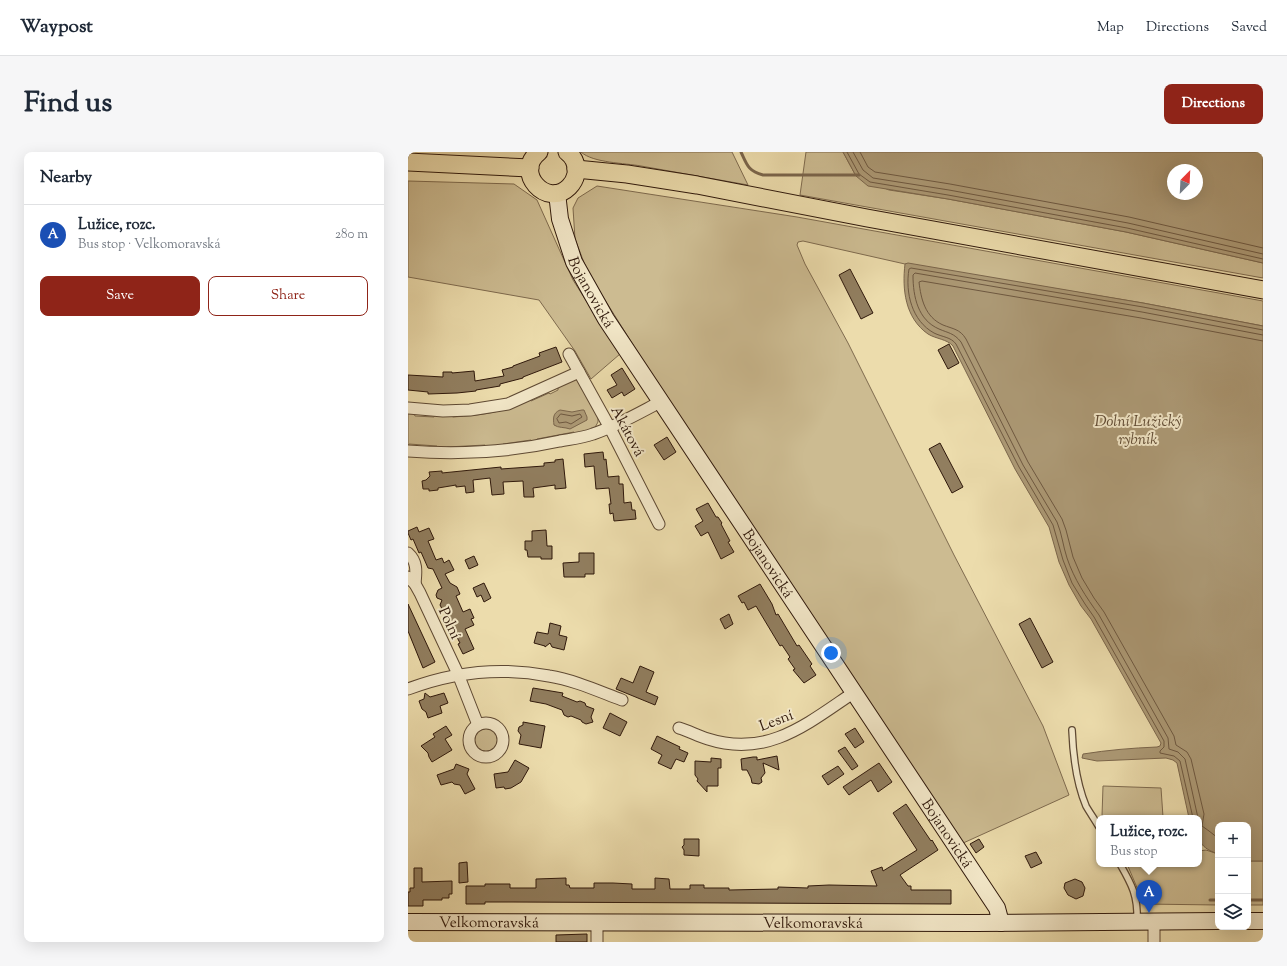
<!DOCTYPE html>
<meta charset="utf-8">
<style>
:root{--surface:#fff;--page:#f6f6f7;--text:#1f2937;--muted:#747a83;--line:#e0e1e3;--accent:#8f2418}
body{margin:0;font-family:"Sorts Mill Goudy",serif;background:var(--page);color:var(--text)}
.controls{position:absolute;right:12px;bottom:12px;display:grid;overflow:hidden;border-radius:8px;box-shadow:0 4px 16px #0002}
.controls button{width:36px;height:36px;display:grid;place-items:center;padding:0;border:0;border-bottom:1px solid var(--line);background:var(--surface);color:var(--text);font:20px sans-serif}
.compass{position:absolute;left:759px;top:12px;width:36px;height:36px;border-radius:50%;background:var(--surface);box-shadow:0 4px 16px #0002;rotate:24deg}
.you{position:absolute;left:423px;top:501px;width:14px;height:14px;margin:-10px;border:3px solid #fff;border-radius:50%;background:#1a73e8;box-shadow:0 0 0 6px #1a73e833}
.badge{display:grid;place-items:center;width:26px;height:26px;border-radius:50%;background:var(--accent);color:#fff;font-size:13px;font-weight:700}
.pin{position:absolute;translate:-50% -33px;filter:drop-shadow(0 1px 2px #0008)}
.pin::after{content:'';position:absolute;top:21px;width:14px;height:12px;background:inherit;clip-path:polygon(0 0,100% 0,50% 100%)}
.popup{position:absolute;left:688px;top:663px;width:106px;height:52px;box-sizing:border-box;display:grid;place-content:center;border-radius:8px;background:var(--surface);filter:drop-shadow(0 1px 3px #0005);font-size:13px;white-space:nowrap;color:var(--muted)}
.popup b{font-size:15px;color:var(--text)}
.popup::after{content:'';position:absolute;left:50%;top:100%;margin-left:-8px;border:8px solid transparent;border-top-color:var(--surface)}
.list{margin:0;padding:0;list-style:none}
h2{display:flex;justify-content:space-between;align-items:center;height:52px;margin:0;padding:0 16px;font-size:17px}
h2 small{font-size:13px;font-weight:400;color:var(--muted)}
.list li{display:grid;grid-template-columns:26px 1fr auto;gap:12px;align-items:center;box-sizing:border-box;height:60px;padding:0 16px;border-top:1px solid var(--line)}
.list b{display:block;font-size:15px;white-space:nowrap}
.list p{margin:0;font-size:13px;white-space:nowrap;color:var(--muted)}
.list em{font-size:13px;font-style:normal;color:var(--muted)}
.actions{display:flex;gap:8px;padding:12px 16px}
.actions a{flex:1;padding:9px 0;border:1px solid var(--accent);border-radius:8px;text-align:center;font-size:14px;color:var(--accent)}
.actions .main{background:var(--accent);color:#fff}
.icon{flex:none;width:22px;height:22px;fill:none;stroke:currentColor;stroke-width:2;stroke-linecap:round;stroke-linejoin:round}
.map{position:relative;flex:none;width:855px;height:790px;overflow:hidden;border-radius:8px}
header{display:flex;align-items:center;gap:24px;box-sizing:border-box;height:56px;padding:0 20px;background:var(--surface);border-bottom:1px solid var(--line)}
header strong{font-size:19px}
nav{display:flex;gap:22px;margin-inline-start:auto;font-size:14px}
.intro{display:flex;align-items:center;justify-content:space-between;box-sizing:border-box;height:96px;padding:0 24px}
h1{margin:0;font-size:28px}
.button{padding:10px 18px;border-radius:8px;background:var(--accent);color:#fff;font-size:14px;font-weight:700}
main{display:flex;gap:24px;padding:0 24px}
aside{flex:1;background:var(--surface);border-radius:8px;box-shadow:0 4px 16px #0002}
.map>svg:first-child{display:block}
.green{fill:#ccbb91;stroke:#7e6a4e}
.water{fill:#ac9975;stroke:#7a654b;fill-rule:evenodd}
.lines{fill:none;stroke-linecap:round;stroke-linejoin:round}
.shore{stroke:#6e5840;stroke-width:1}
.stream{stroke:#7a654b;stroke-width:3}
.building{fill:#917e5f;stroke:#2f180b}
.lane-casing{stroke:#5e4933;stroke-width:8}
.street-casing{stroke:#5e4933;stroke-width:13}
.secondary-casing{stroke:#2f180b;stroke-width:18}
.primary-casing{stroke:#2f180b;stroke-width:19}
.lane{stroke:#f3e8c9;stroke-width:5.5}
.street{stroke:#f3e8c9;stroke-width:11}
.secondary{stroke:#f3e8c9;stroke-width:16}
.primary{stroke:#ecdcac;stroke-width:17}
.labels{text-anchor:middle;stroke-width:4;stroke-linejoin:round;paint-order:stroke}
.street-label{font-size:15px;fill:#2f180b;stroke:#f3e8c9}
.water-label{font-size:16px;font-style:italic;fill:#614c35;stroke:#f3e8c9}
</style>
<header>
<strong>Waypost</strong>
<nav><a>Map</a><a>Directions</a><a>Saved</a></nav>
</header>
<div class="intro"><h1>Find us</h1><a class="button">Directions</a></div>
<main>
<aside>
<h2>Nearby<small></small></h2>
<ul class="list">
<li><span class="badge" style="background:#1a4fb4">A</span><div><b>Lužice, rozc.</b><p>Bus stop · Velkomoravská</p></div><em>280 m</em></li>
</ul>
<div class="actions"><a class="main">Save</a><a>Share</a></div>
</aside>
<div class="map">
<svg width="855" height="790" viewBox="0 0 855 790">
<rect width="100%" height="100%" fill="#ecdcac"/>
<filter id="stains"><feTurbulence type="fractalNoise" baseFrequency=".005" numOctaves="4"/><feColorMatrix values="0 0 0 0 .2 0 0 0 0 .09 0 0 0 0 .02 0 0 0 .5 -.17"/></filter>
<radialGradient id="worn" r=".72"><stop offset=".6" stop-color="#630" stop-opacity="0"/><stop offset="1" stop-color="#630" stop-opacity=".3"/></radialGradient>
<g class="green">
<path d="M173,0H324L340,33C304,27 269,20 233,14C217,11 185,11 173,0Z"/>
<polygon points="398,0 435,0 448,24 481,38 540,47 718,80 855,111 855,126 392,43"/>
<polygon points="0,29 106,32 129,48 165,128 212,202 183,227 167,199 131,148 0,125"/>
<polygon points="189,34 389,65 855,149 855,174 735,151 497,112 395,89 390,90 389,93 397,112 440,191 546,403 635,574 661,643 553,692 229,199 180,121 167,87 165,56 170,46"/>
<path d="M166,227L170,228L190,264V270L185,279L168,282L166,280L129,287V290L125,291L123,288L95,292V293L78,295L77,293L39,295L37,297L30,296L29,294L1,292L0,294V259L6,262L7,264L26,265L27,262L42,263L45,265C74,263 95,261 121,247L123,249L141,241L142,242L150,238V233Z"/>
<circle cx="78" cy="588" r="14"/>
<polygon points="695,634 753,636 755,665 694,664"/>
<polygon points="798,698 810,702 810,753 736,752 719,712 791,712 791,699"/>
<rect x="840" y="709" width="15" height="44"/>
</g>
<g class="water">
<path d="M435,0H855V111L718,80L540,47L460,34L448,24ZM765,18H789V42H765Z"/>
<path d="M500,111L735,151L855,174V709H840V673H810V702C788,694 791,687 791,666H781L769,611L765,608L758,606L689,609L674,606L675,602C700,598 724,596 749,595L752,594L753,591L683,467L673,454L661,433L651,410L641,375L607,317L545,194C539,187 528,187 520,182C497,166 494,137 497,112Z"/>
<path d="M152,258L164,260L174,258H176L179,265V268L162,277C157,275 150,276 146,273C145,266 145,261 152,258Z"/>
</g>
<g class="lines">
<g class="shore">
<polyline points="439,0 451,22 462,30 540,43 719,76 855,107"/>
<polyline points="445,0 455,18 465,26 541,38 720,71 855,102"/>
<polyline points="452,0 460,15 467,20 542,32 721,65 855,96"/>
<polygon points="153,262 164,264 172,262 174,265 163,272 158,270 151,271 149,267"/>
<path d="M785,666L772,609L766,604L752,601V599L756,595V589L686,465L677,452L664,431L655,408L645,373L611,315L548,192C543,185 534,185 526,181C504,169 497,141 501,117L503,116L735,155L855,178"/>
<path d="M790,666L777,607L770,600L761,597L760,586L691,463C678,445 666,427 659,406C655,394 654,382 649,370L615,313L553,190C546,181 540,181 531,177C510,168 505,145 505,123L507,121L734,160L855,183"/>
<path d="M810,686L801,679L794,674L796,662L783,607L779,600L768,593L766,584L696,460L686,446L674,426L665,405L658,378L654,367L620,310L558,187C552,177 545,177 535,173C517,165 513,147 511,130L514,129L733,166L855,189"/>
</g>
<g class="stream">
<path d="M333,0C339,13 340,19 355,23H451"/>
<polyline points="802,748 810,748"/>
<polyline points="840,748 855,748"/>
</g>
</g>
<g class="building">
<polygon points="442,117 465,161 453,167 431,123"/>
<polygon points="541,192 551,211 540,217 530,198"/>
<polygon points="148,195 154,210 115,225 115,226 92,232 92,234 68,238 68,239 49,241 20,242 20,240 0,238 0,223 35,225 35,220 44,220 44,221 66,219 67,229 96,224 94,218 105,215 105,214 132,204 131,201"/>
<polygon points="214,216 227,237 216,244 214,240 204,246 199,238 209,233 203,223"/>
<polygon points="259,285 268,300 256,308 246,293"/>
<polygon points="532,291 555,335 544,341 521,297"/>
<polygon points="195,300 196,308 198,307 200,325 211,324 211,332 215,332 216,351 223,350 224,358 227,358 228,367 206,369 205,361 202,362 201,352 203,352 201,336 188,337 186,314 177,315 176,302"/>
<polygon points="155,307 158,336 147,337 147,333 125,336 126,345 116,345 115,329 95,330 96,342 84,343 82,326 65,328 66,340 58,341 57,334 48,335 48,333 30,336 30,338 21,339 21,337 15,337 14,329 18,328 22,324 21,320 34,319 34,321 93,315 93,317 136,314 136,311 147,310 147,308"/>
<polygon points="300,351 308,365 310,365 314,371 313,372 322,389 320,390 326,400 313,407 300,380 293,384 287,374 295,369 288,357"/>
<polygon points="9,375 11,380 21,376 26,387 20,389 28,408 34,406 36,411 41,408 46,418 37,422 42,431 49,435 52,442 48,444 55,460 62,457 66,466 63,467 66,473 57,477 66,497 55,502 50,492 52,491 32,453 34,448 29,446 28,443 30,438 34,436 25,417 20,416 13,400 11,401 5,387 3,388 0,381 0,379"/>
<polygon points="138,378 139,394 144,394 144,407 133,407 133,405 120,405 119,398 117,398 117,389 124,389 124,379"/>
<polygon points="171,401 186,401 186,422 177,422 177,425 156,425 155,411 171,410"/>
<polygon points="66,404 70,413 61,417 57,408"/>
<polygon points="76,431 83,446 76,450 73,443 69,445 65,436"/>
<polygon points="352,432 364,452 368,463 370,462 389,494 391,493 404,512 402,514 408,523 396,531 385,518 387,517 380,507 382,505 374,493 372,494 348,454 340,458 336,450 334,451 330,444"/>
<polygon points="0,452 27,510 15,516 0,479"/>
<polygon points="321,462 325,472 317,477 312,467"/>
<polygon points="622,466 645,510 634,516 611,472"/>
<polygon points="142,471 153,474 151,483 159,485 156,498 144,495 142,491 137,495 137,494 126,491 129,480 140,482"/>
<polygon points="232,514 246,520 238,540 250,545 247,553 208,537 213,526 225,531"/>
<polygon points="125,536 155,541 154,544 169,550 172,549 177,551 178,554 186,557 183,565 185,570 178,572 174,570 173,568 163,564 160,565 156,563 154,558 138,552 122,549"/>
<polygon points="17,541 22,545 36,541 40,551 32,554 34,561 20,566 18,560 14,557 11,549 16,547"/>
<polygon points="202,561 219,570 212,584 195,576"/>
<polygon points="115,570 137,574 133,596 111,592 113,583 110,579 111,575 115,573"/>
<polygon points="38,574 44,583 37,587 44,598 24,610 21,605 20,601 13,594 27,585 25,582"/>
<polygon points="447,576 456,590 447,596 437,582"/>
<polygon points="249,584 272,595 271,597 280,601 276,610 268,607 263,617 250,611 254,603 243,597"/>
<polygon points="437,595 450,614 444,618 430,599"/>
<polygon points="369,604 371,618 355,611 357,621 353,626 354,630 351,632 344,631 343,626 339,618 334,618 333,607 345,605 349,605 349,608"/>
<polygon points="303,606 313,607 313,616 310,616 310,634 299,634 299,640 289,629 290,627 287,623 287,609 303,610"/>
<polygon points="107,608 121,616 113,630 103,636 97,637 96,635 88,636 86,622 100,620"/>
<polygon points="471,611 484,630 470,640 463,628 441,643 435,635"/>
<polygon points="48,612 61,617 59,622 67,637 57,642 52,633 46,632 44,630 33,633 29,623 46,617"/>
<polygon points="430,614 436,622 420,633 414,624"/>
<polygon points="498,652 523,689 524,688 530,698 492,723 500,734 503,734 503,738 543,738 543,752 105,750 77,750 77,752 58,752 58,734 77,734 77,732 102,732 102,736 128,736 128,727 158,726 158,733 161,733 162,736 186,736 186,731 205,731 224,732 224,737 247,737 247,726 261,727 262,737 282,737 282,733 296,733 296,736 321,736 321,738 370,737 370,735 400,736 400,734 421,733 469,734 463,719 474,715 475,719 509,698 485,661"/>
<polygon points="276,687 291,687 291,704 276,703 276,698 274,695 276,693"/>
<polygon points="571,687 576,695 568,701 562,692"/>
<polygon points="628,700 634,711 623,716 617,704"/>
<polygon points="59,710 60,730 51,731 51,711"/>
<polygon points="6,716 14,716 14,730 44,729 44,742 41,742 41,746 34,746 34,748 15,748 15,754 0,754 0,740 2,740 2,736 6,736"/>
<polygon points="667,727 674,730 677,736 675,744 668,747 660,743 656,736 657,731"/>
<polygon points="179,782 179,790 148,790 148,783"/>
</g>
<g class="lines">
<g class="lane-casing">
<g id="lane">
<path d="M664,578C665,603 668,630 678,654C682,661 687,668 691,675"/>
<path d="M712,712C724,733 730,744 729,768"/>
</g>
</g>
<g class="street-casing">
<g id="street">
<polyline points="161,202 202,276 251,372"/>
<polyline points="0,256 35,259 62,258 100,252 171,220"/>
<path d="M0,299C51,303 102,300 152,289C163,287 174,286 185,282C209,274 231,261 254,249"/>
<path d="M0,401C10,410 8,421 7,432"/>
<polyline points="0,425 7,432 12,441 50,522 70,573"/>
<path d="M0,537C45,520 94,515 141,524C166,528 190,539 214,548"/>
<circle cx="78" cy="588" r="17"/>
<path d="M271,576C281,579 290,584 300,587C359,606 399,572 445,541"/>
<polyline points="189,769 189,790"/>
<polyline points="746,790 746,769"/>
</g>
</g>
<g class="secondary-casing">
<g id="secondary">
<path id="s1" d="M149,41L152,67L166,110L198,167L589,756L593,771"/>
<polyline points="840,769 855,769"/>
<path id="s2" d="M0,770L567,771L810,769"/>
</g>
</g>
<g class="primary-casing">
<g id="primary">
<path d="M131,0C105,20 139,57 161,35C164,32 167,27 168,22C169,13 166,5 159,0"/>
<polyline points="0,10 122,16"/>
<polyline points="168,17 219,22 289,33 459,66 855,138"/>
</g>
</g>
<use href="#lane" class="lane"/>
<use href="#street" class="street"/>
<use href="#secondary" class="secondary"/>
<use href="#primary" class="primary"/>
</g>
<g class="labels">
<g class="street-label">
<text dy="5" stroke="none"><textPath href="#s1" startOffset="106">Bojanovická</textPath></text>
<text transform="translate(220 279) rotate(62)" y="5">Akátová</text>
<text dy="5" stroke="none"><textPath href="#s1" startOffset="430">Bojanovická</textPath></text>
<text transform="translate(42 471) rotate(65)" y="5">Polní</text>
<text transform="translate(368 568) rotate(-21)" y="5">Lesní</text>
<text dy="5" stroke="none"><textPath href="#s1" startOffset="754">Bojanovická</textPath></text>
<text dy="5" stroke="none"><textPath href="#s2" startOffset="81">Velkomoravská</textPath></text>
<text dy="5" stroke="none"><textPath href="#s2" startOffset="405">Velkomoravská</textPath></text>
</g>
<g class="water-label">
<text x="730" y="274">Dolní Lužický<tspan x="730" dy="18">rybník</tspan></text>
</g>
</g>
<rect width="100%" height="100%" filter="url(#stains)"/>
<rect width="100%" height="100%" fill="url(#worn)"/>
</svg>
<div class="controls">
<button>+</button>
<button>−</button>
<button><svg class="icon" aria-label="layers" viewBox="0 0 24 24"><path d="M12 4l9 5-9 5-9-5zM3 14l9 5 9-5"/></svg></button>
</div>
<svg class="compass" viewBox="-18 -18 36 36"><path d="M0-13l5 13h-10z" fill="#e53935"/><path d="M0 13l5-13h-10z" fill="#747a83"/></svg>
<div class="you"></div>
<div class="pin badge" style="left:741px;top:761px;background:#1a4fb4">A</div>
<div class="popup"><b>Lužice, rozc.</b>Bus stop</div>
</div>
</main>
